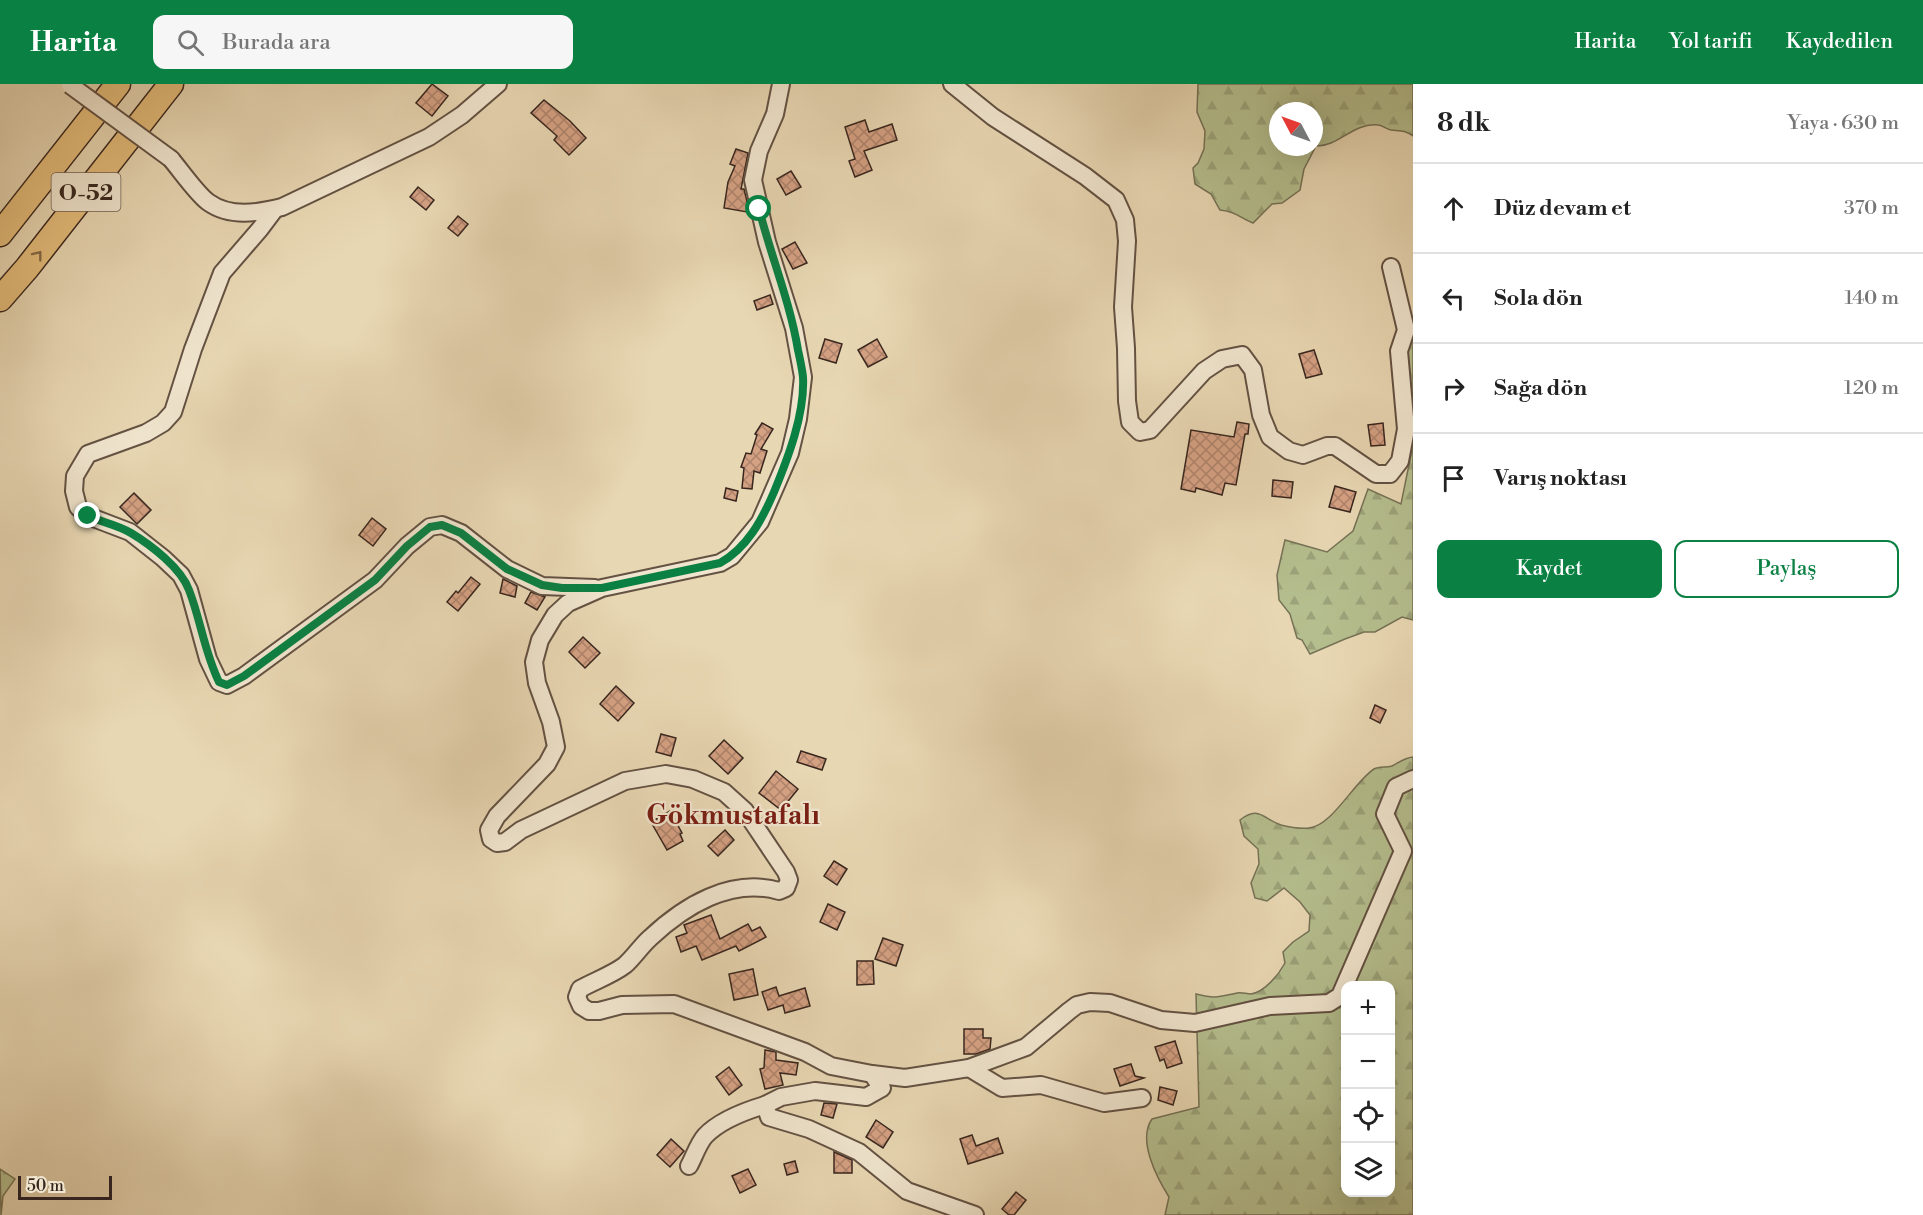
<!DOCTYPE html>
<html lang="tr">
<meta charset="utf-8">
<style>
:root{--surface:#fff;--page:#f6f6f6;--text:#222;--muted:#767676;--line:#e0e0e0;--accent:#0b8043}
body{margin:0;font-family:"Libre Bodoni",serif;background:var(--page);color:var(--text)}
.controls{position:absolute;right:18px;bottom:18px;display:grid;overflow:hidden;border-radius:12px;box-shadow:0 6px 24px #0002}
.controls button{width:54px;height:54px;display:grid;place-items:center;padding:0;border:0;border-bottom:2px solid var(--line);background:var(--surface);color:var(--text);font:30px sans-serif}
.compass{position:absolute;left:1269px;top:18px;width:54px;height:54px;border-radius:50%;background:var(--surface);box-shadow:0 6px 24px #0002;rotate:311deg}
.scale{position:absolute;left:18px;bottom:15px;width:94px;box-sizing:border-box;padding-left:6px;border:3px solid #38261e;border-top:0;font-size:16px;line-height:21px;white-space:nowrap;color:#38261e;-webkit-text-stroke:4px #f0e5ce;paint-order:stroke}
.stop{position:absolute;width:18px;height:18px;margin:-14px;border:4px solid #0b8043;border-radius:50%;background:#fff}
.stop.end{background:#0b8043;border-color:#fff;box-shadow:0 2px 6px #0008}
.list{margin:0;padding:0;list-style:none}
h2{display:flex;justify-content:space-between;align-items:center;height:78px;margin:0;padding:0 24px;font-size:26px}
h2 small{font-size:20px;font-weight:400;color:var(--muted)}
.list li{display:grid;grid-template-columns:39px 1fr auto;gap:18px;align-items:center;box-sizing:border-box;height:90px;padding:0 24px;border-top:2px solid var(--line)}
.list b{display:block;font-size:22px;white-space:nowrap}
.list em{font-size:20px;font-style:normal;color:var(--muted)}
.actions{display:flex;gap:12px;padding:18px 24px}
.actions a{flex:1;padding:14px 0;border:2px solid var(--accent);border-radius:12px;text-align:center;font-size:21px;color:var(--accent)}
.actions .main{background:var(--accent);color:#fff}
.icon{flex:none;width:33px;height:33px;fill:none;stroke:currentColor;stroke-width:2;stroke-linecap:round;stroke-linejoin:round}
.map{position:relative;flex:none;width:1413px;height:1131px;overflow:hidden}
header{display:flex;align-items:center;gap:36px;box-sizing:border-box;height:84px;padding:0 30px;background:var(--accent);color:#fff}
header strong{font-size:28px}
nav{display:flex;gap:33px;margin-inline-start:auto;font-size:21px}
.search{width:420px;height:54px;background:var(--page);display:flex;align-items:center;gap:15px;box-sizing:border-box;padding:0 21px;border-radius:12px;color:var(--muted);font-size:22px}
main{display:flex}
aside{flex:1;background:var(--surface)}
.map>svg:first-child{display:block}
.forest{fill:url(#forest-firs);stroke:#767256;stroke-width:1.5;fill-rule:evenodd}
.building{fill:url(#building-cross-hatch);stroke:#38261e;stroke-width:1.5}
.lines{fill:none;stroke-linecap:round;stroke-linejoin:round}
.minor-casing{stroke:#645243;stroke-width:20}
.highway-casing{stroke:#38261e;stroke-width:27}
.minor{stroke:#f0e5ce;stroke-width:16}
.highway{stroke:#e4bc7a;stroke-width:24}
.minor-bridge-casing{stroke:#645243;stroke-width:20;stroke-linecap:butt}
.minor-bridge{stroke:#f0e5ce;stroke-width:16}
.oneway{stroke:#856a47}
.route{stroke:#0b8043;stroke-width:8}
.labels{text-anchor:middle;stroke-width:4.5;stroke-linejoin:round;paint-order:stroke}
.shield{fill:#f0e5ce;stroke:#6f5f53;stroke-width:1.5}
.shield-label{font-size:22px;font-weight:bold;fill:#38261e}
.quarter-label{font-size:27px;font-weight:bold;fill:#7a1f14;stroke:#f0e5ce}
</style>
<header>
<strong>Harita</strong>
<div class="search"><svg class="icon" aria-label="search" viewBox="0 0 24 24"><circle cx="10" cy="10" r="6"/><path d="M15 15l6 6"/></svg>Burada ara</div>
<nav><a>Harita</a><a>Yol tarifi</a><a>Kaydedilen</a></nav>
</header>
<main>
<div class="map">
<svg width="1413" height="1131" viewBox="0 0 1413 1131">
<defs>
<pattern id="forest-firs" width="22" height="20" patternUnits="userSpaceOnUse" patternTransform="scale(1.5)"><rect width="22" height="20" fill="#b5be8e"/><path d="M5 1l3.5 6h-7zM16 11l3.5 6h-7z" fill="#9ca37a"/></pattern>
<pattern id="building-cross-hatch" width="8" height="8" patternUnits="userSpaceOnUse" patternTransform="scale(1.5)"><rect width="8" height="8" fill="#d5a183"/><path d="M0 0l8 8M0 8l8-8" fill="none" stroke="#ae836b"/></pattern>
</defs>
<rect width="100%" height="100%" fill="#e8d7b3"/>
<filter id="stains"><feTurbulence type="fractalNoise" baseFrequency=".00333" numOctaves="4"/><feColorMatrix values="0 0 0 0 .2 0 0 0 0 .09 0 0 0 0 .02 0 0 0 .5 -.17"/></filter>
<radialGradient id="worn" r=".72"><stop offset=".6" stop-color="#630" stop-opacity="0"/><stop offset="1" stop-color="#630" stop-opacity=".3"/></radialGradient>
<g class="forest">
<path d="M1198,0H1413V52C1405,46 1400,47 1391,46C1386,45 1382,41 1378,41C1354,38 1338,63 1316,62L1304,85L1300,106L1282,119L1272,120L1253,139C1238,133 1237,128 1220,126L1211,110L1195,100L1193,84L1198,79L1204,65L1205,47L1197,28ZM1278,27H1314V63H1278Z"/>
<polygon points="1413,254 1413,536 1402,533 1375,548 1364,548 1345,555 1310,570 1302,556 1297,554 1290,530 1279,516 1277,491 1285,456 1327,468 1353,447 1368,405 1401,420 1413,361 1405,262"/>
<path d="M1413,673V1131H1165L1169,1113C1157,1094 1137,1056 1152,1035L1199,1023L1196,910C1216,915 1218,913 1237,909C1242,908 1246,910 1251,910C1265,908 1279,890 1285,879L1283,868L1293,858L1309,847L1310,831L1300,818L1284,804L1267,817L1255,814L1251,799L1259,780L1258,765L1244,752L1240,736C1259,721 1263,735 1281,741C1289,743 1301,745 1309,744C1332,742 1354,698 1374,685C1380,682 1386,684 1392,682C1400,678 1404,674 1413,673ZM1346,902H1390V1108H1346Z"/>
<polygon points="0,1085 15,1095 3,1112 1,1131"/>
</g>
<g class="building">
<polygon points="432,0 448,12 432,32 416,19"/>
<polygon points="544,16 570,37 586,54 569,71 554,56 557,52 531,29"/>
<polygon points="865,36 869,48 892,40 897,56 864,67 872,86 855,93 849,77 855,75 845,43"/>
<polygon points="736,65 748,69 741,105 744,105 748,122 747,128 724,124 728,98 735,82 730,80"/>
<polygon points="791,87 801,103 786,111 777,95"/>
<polygon points="418,103 434,116 426,126 410,113"/>
<polygon points="458,132 468,140 458,152 448,144"/>
<polygon points="795,158 807,179 793,185 782,165"/>
<polygon points="770,211 773,220 757,226 754,217"/>
<polygon points="825,255 842,260 836,279 819,274"/>
<polygon points="877,255 887,273 868,283 858,266"/>
<polygon points="1314,266 1322,290 1306,294 1299,270"/>
<polygon points="1237,338 1249,340 1248,350 1245,350 1236,401 1225,399 1222,411 1196,404 1195,408 1181,405 1191,346 1234,353"/>
<polygon points="762,339 773,345 761,365 767,367 760,389 754,387 752,405 742,404 744,384 741,383 746,369 751,370 757,351 755,350"/>
<polygon points="1383,339 1385,361 1371,362 1368,341"/>
<polygon points="1273,396 1293,398 1291,414 1272,412"/>
<polygon points="1335,402 1356,408 1350,428 1329,423"/>
<polygon points="726,404 738,407 736,417 724,414"/>
<polygon points="134,409 151,426 137,440 120,423"/>
<polygon points="372,434 386,445 373,462 359,451"/>
<polygon points="471,493 480,500 458,527 447,518 456,507 458,509"/>
<polygon points="503,495 517,502 515,513 500,509"/>
<polygon points="531,508 545,513 537,526 525,519"/>
<polygon points="583,553 600,569 585,584 569,568"/>
<polygon points="616,602 634,619 618,637 600,620"/>
<polygon points="1375,621 1386,626 1380,639 1370,634"/>
<polygon points="661,650 676,654 671,672 656,668"/>
<polygon points="724,656 743,674 728,690 709,672"/>
<polygon points="801,667 826,675 822,686 797,678"/>
<polygon points="776,687 798,705 781,726 759,709"/>
<polygon points="670,727 682,749 680,750 683,757 667,766 651,738"/>
<polygon points="725,746 734,756 718,772 708,762"/>
<polygon points="834,777 847,785 837,801 824,792"/>
<polygon points="828,820 845,828 837,846 820,838"/>
<polygon points="711,831 720,855 748,840 752,847 760,843 766,853 739,867 736,862 702,876 696,862 681,868 676,853 687,849 684,841"/>
<polygon points="883,854 903,861 896,882 875,875"/>
<polygon points="857,877 873,877 874,900 857,901"/>
<polygon points="753,885 758,911 734,916 729,890"/>
<polygon points="776,903 779,912 805,904 810,922 785,929 783,921 768,926 762,908"/>
<polygon points="964,945 983,945 983,954 991,954 990,965 976,970 964,970"/>
<polygon points="1175,957 1182,979 1167,984 1164,975 1160,977 1155,963"/>
<polygon points="765,966 776,968 776,976 798,979 796,991 780,989 783,1001 765,1005 760,985 764,984"/>
<polygon points="1131,980 1135,992 1144,994 1120,1002 1114,985"/>
<polygon points="729,983 742,1001 729,1011 716,993"/>
<polygon points="1160,1003 1177,1007 1173,1021 1158,1016"/>
<polygon points="824,1019 837,1020 833,1034 821,1031"/>
<polygon points="876,1036 893,1048 883,1064 866,1053"/>
<polygon points="972,1051 976,1062 998,1054 1003,1069 968,1080 960,1055"/>
<polygon points="671,1055 684,1067 670,1083 657,1071"/>
<polygon points="834,1068 852,1076 852,1089 834,1089"/>
<polygon points="795,1077 798,1088 787,1091 784,1080"/>
<polygon points="748,1085 756,1101 740,1109 732,1092"/>
<polygon points="1016,1108 1026,1116 1014,1131 1009,1131 1002,1125"/>
</g>
<g class="lines">
<g class="minor-casing">
<g id="minor">
<path d="M781,0L775,30L759,67L753,96L767,158L794,244L803,293L798,335L790,369L760,438L732,472L720,479L602,504L568,519L555,531L540,556L534,578L537,599L551,638L556,663L547,680L497,732L489,746L491,755L497,759L505,758L521,746L625,697L666,690L693,695L724,708L745,727L786,788L789,796L786,804L779,807C731,793 684,822 650,854C641,862 634,873 625,881C612,891 594,897 580,905L577,913L581,922L589,927H599L622,921L674,920L805,968L831,982L872,990L882,1004L866,1013L815,1007L781,1013L765,1021L769,1033L809,1045L859,1068L907,1107L975,1131"/>
<polyline points="952,0 993,33 1085,92 1116,116 1125,136 1127,157 1123,223 1126,264 1127,317 1130,338 1140,348 1150,346 1204,287 1222,275 1242,271 1253,286 1261,331 1270,353 1289,367 1303,371 1327,362 1335,362 1376,390 1390,390 1400,377 1406,345 1399,267 1406,246 1391,183"/>
<path d="M171,75C181,87 197,110 208,118C230,134 258,129 282,123L429,53L462,31L498,0"/>
<polyline points="275,125 260,145 222,189 193,265 173,328 163,339 146,349 88,370 75,392 74,407 78,423 88,432 130,448 163,474 181,491 189,506 208,575 219,598 227,601 244,592 375,496 407,462 430,443 442,441 461,449 507,485 542,502 595,504"/>
<polyline points="969,984 1002,1004 1041,1001 1104,1019 1142,1014"/>
<polyline points="872,990 905,994 969,984 1026,963 1069,927 1077,921 1090,918 1110,919 1161,936 1195,939 1270,922 1329,919 1340,912 1403,767 1385,730 1396,703 1413,695"/>
<path d="M689,1082C694,1073 698,1060 705,1052C720,1036 745,1027 765,1021"/>
</g>
</g>
<g class="highway-casing">
<g id="highway">
<polyline points="0,150 118,0"/>
<polyline points="0,215 27,184 171,0"/>
</g>
</g>
<use href="#minor" class="minor"/>
<use href="#highway" class="highway"/>
<g class="minor-bridge-casing">
<polyline id="minor-bridge" points="70,1 171,75"/>
</g>
<use href="#minor-bridge" class="minor-bridge"/>
</g>
<defs><path id="oneway-chevron" d="M-2-3.5L2.5 0L-2 3.5" fill="none" stroke-width="1.6" stroke-linecap="round" stroke-linejoin="round" transform="scale(1.5)"/></defs>
<use class="oneway" href="#oneway-chevron" transform="translate(38 171) rotate(-52)"/>
<g class="lines">
<path class="route" d="M88,432C101,438 118,441 131,449C151,461 181,484 189,506C201,537 204,567 219,598L227,601L244,592L375,496L407,462L430,443L442,441L461,449L507,485L542,501L562,504H602L720,479C747,464 762,436 774,408C788,374 805,330 803,293C802,284 800,275 798,266C790,218 771,172 759,125"/>
</g>
<g class="labels">
<rect class="shield" x="51.5" y="89" width="69" height="38" rx="4.5"/>
<g class="shield-label">
<text x="86" y="116">O-52</text>
</g>
<g class="quarter-label">
<text x="733" y="740">Gökmustafalı</text>
</g>
</g>
<rect width="100%" height="100%" filter="url(#stains)"/>
<rect width="100%" height="100%" fill="url(#worn)"/>
</svg>
<div class="controls">
<button>+</button>
<button>−</button>
<button><svg class="icon" aria-label="locate" viewBox="0 0 24 24"><circle cx="12" cy="12" r="6"/><path d="M12 2v4M12 18v4M2 12h4M18 12h4"/></svg></button>
<button><svg class="icon" aria-label="layers" viewBox="0 0 24 24"><path d="M12 4l9 5-9 5-9-5zM3 14l9 5 9-5"/></svg></button>
</div>
<svg class="compass" viewBox="-18 -18 36 36"><path d="M0-13l5 13h-10z" fill="#e53935"/><path d="M0 13l5-13h-10z" fill="#767676"/></svg>
<div class="scale">50 m</div>
<div class="stop" style="left:759px;top:125px"></div>
<div class="stop end" style="left:88px;top:432px"></div>
</div>
<aside>
<h2>8 dk<small>Yaya · 630 m</small></h2>
<ul class="list">
<li><svg class="icon" aria-label="ahead" viewBox="0 0 24 24"><path d="M12 20V5M6 11l6-6 6 6"/></svg><div><b>Düz devam et</b></div><em>370 m</em></li>
<li><svg class="icon" aria-label="left" viewBox="0 0 24 24"><path d="M17 20v-9H6M10 6l-5 5 5 5"/></svg><div><b>Sola dön</b></div><em>140 m</em></li>
<li><svg class="icon" aria-label="right" viewBox="0 0 24 24"><path d="M7 20v-9h11M14 6l5 5-5 5"/></svg><div><b>Sağa dön</b></div><em>120 m</em></li>
<li><svg class="icon" aria-label="arrive" viewBox="0 0 24 24"><path d="M6 21V4h12l-3 4 3 4H6"/></svg><div><b>Varış noktası</b></div></li>
</ul>
<div class="actions"><a class="main">Kaydet</a><a>Paylaş</a></div>
</aside>
</main>
